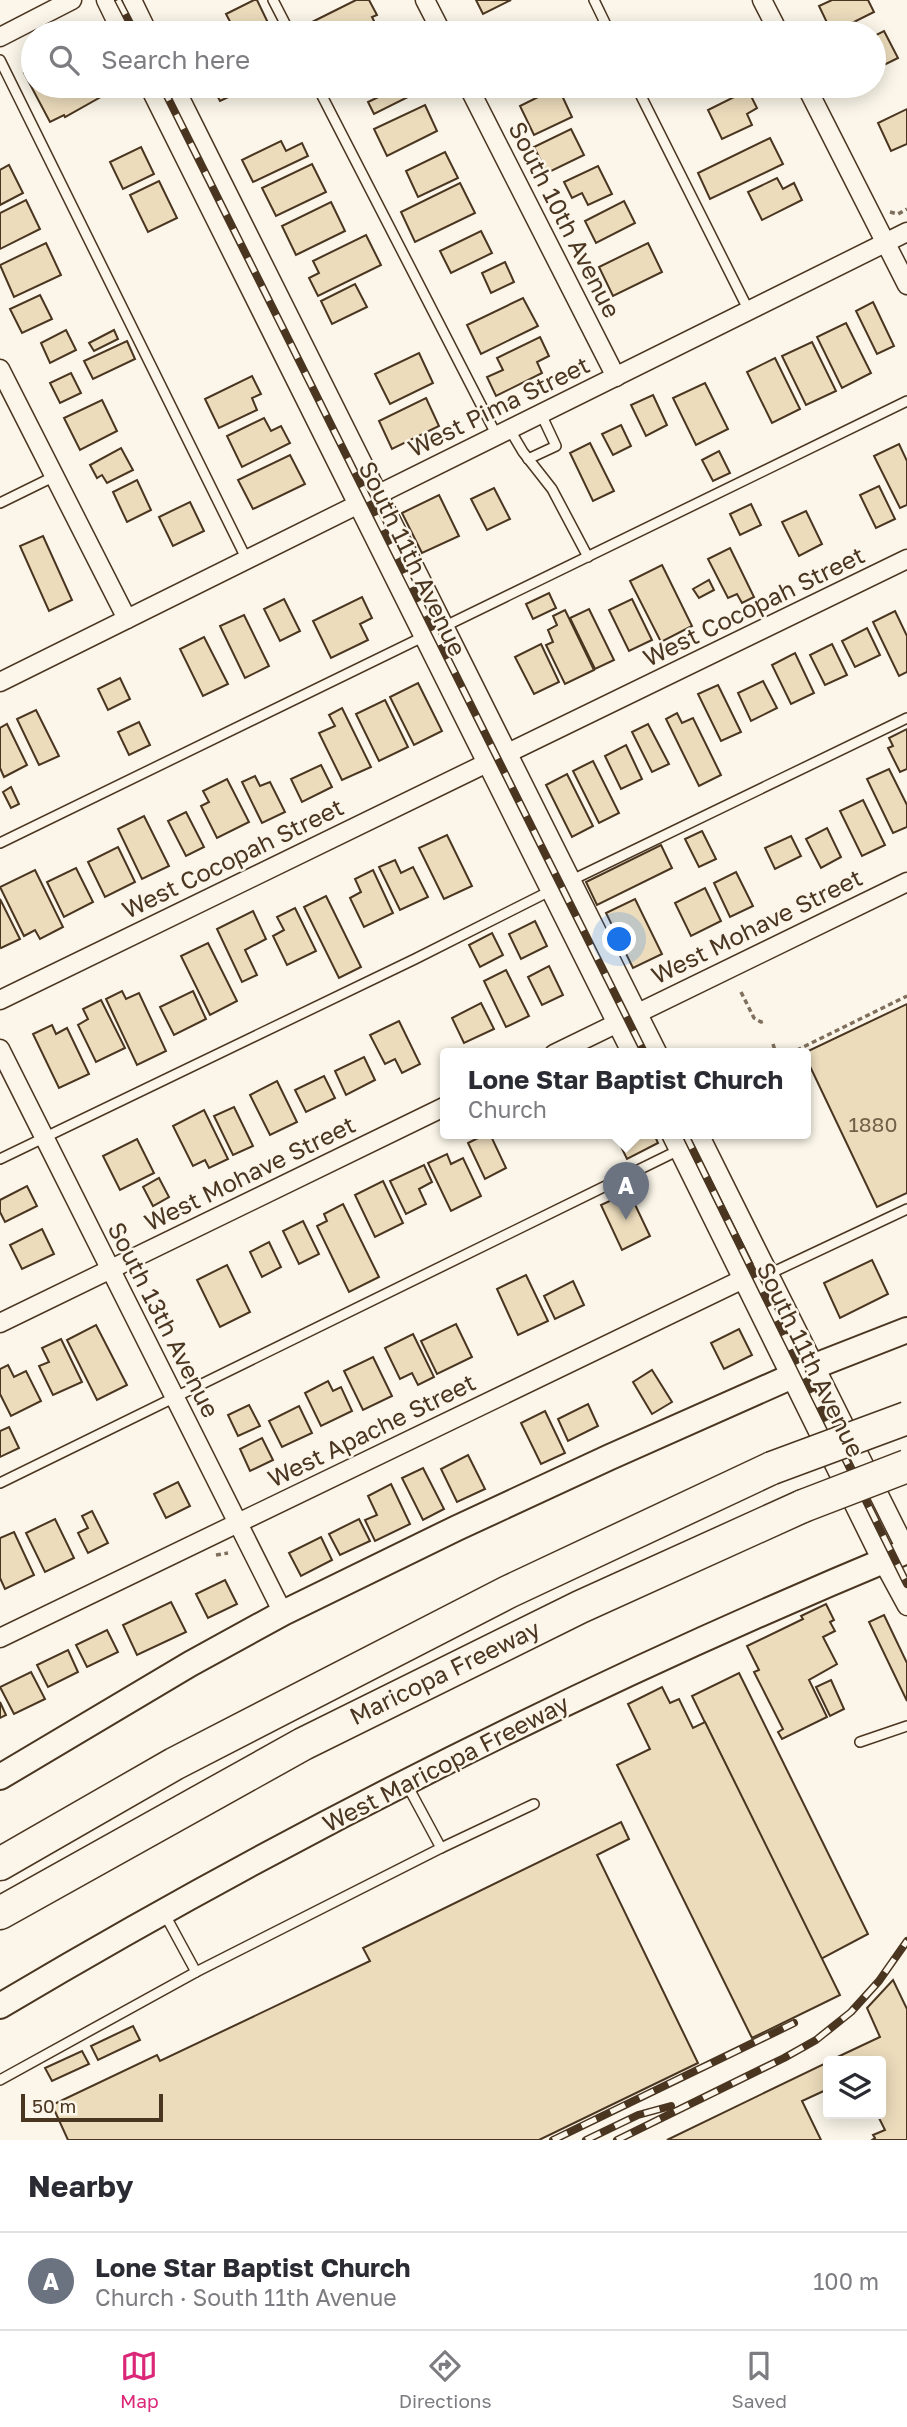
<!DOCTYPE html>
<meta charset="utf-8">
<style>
:root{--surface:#fff;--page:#f7f7f7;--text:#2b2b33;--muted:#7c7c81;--line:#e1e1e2;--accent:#db2777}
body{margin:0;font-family:"Golos Text",sans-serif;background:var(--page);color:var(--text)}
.controls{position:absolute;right:21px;bottom:21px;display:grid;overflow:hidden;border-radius:7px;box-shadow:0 4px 18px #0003}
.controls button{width:63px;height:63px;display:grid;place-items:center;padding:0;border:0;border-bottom:2px solid var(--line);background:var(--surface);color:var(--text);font:35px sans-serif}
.scale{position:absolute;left:21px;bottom:18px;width:142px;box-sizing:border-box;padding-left:7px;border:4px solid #4a3520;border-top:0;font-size:19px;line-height:24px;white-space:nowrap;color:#4a3520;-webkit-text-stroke:5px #fbf6e9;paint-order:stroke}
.you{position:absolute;left:620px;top:940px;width:24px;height:24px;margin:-18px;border:5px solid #fff;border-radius:50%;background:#1a73e8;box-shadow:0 0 0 10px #1a73e833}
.badge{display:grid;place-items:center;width:46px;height:46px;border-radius:50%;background:var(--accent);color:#fff;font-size:23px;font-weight:700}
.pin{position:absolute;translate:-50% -58px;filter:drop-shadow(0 2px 4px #0008)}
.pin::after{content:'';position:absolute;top:37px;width:24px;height:21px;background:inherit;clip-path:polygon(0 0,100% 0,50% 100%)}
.popup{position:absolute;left:440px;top:1048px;width:371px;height:91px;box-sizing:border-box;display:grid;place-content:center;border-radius:7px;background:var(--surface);filter:drop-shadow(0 2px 5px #0005);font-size:23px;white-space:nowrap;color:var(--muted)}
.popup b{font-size:26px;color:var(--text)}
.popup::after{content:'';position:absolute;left:50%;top:100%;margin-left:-14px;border:14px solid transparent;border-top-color:var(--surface)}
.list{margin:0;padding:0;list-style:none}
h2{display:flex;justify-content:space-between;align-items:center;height:91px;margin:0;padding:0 28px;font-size:30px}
h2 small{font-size:23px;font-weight:400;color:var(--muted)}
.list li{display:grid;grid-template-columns:46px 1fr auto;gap:21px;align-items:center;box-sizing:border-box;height:98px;padding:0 28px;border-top:2px solid var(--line)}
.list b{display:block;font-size:26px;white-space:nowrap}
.list p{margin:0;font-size:23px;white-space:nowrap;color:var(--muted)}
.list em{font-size:23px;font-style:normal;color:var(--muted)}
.icon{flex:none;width:38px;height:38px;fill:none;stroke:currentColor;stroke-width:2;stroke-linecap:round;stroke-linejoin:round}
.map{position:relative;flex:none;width:907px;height:2140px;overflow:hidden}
.search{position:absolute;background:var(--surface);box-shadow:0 4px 18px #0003;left:21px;right:21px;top:21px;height:77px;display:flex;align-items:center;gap:18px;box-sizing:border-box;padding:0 24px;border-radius:38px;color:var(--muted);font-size:26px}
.sheet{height:189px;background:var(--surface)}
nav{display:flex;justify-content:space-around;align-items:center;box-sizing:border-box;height:98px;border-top:2px solid var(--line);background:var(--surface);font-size:19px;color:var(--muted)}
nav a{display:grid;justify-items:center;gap:4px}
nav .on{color:var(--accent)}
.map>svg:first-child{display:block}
.building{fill:#ecdcbc;stroke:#4a3520;stroke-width:2}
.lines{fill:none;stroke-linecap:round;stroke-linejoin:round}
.service-casing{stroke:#4a3520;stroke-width:12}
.minor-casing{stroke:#4a3520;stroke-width:21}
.secondary-casing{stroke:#4a3520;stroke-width:28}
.motorway-casing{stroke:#4a3520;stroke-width:35}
.path{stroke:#7f6f5c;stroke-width:3.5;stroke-dasharray:5 3.5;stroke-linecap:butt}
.service{stroke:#fbf6e9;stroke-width:9}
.minor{stroke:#fbf6e9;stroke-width:18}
.secondary{stroke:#fbf6e9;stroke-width:24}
.motorway{stroke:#fbf6e9;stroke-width:32}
.rail-casing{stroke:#4a3520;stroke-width:8}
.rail{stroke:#fbf6e9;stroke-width:5;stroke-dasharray:16;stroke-linecap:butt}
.motorway-bridge-casing{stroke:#4a3520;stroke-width:35;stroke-linecap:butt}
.motorway-bridge{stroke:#fbf6e9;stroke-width:32}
.labels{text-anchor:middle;stroke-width:5;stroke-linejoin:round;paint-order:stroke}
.number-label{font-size:21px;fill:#725f47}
.street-label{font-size:24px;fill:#4a3520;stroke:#fbf6e9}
</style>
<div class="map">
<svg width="907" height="2140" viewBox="0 0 907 2140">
<rect width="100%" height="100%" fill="#fbf6e9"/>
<g class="building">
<polygon points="254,0 257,0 271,29 262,33 236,33 226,14"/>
<polygon points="356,0 369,0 377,15 372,17 377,27 364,33 313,33 308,24"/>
<polygon points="476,0 511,0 483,14"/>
<polygon points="832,0 868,0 874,12 832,33 819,6"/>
<polygon points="717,25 721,33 699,33"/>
<polygon points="884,31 898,58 874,70 874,36"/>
<polygon points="33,68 33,86 113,86 115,89 65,117 64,115 50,122 24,73"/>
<polygon points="212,86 252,86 220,101"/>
<polygon points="389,86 418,86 420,91 374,114 368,102 391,91"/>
<polygon points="514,86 540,86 519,96"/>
<polygon points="558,87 572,117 534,135 520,106"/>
<polygon points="748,90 757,108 747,114 752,125 722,139 708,110"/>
<polygon points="425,105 437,131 387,156 374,129"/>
<polygon points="907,109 907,144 891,151 878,123"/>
<polygon points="571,129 584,155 547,173 534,147"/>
<polygon points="770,138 783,164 710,199 698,173"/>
<polygon points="281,141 286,151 302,143 308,156 253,182 242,160"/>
<polygon points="141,147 154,174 123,189 110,162"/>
<polygon points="445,152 458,178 418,197 406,171"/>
<polygon points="312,164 326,192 276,216 262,188"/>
<polygon points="9,165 23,193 0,205 0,170"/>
<polygon points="598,166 612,194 588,205 582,193 572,198 564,182"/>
<polygon points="777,178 783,189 794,183 802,200 762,220 748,192"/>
<polygon points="159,181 177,218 148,232 130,195"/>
<polygon points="460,183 475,213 415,242 401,212"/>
<polygon points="26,200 40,229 0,249 0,213"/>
<polygon points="624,201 635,223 596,243 585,221"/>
<polygon points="331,202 345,231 296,255 282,226"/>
<polygon points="481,231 492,253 451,273 440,251"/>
<polygon points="366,235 381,265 318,296 309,278 319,273 313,261"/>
<polygon points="46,243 61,275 14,297 0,265"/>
<polygon points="648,243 662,272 613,296 599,267"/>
<polygon points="505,262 514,282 491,293 482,273"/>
<polygon points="355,284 367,307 332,324 321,301"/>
<polygon points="40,295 52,319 22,333 10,309"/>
<polygon points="523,298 538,326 481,354 467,325"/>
<polygon points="873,302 894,346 877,354 856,311"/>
<polygon points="846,323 871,373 842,388 817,337"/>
<polygon points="66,330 76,350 50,363 41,343"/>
<polygon points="114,330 118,339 94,351 89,343"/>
<polygon points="540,337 549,356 537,362 542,373 496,396 487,377 503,370 497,358"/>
<polygon points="127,341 135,359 93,379 84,361"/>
<polygon points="812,342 836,391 806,405 782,356"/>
<polygon points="419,353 433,383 390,404 375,374"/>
<polygon points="775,358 800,409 772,423 747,372"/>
<polygon points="71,373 81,393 60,403 50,383"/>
<polygon points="252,376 261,394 252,398 257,410 219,428 205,399"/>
<polygon points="705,383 728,429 696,445 673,398"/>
<polygon points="653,395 667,425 646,436 631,405"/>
<polygon points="426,398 439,426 392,449 379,421"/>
<polygon points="102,400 117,431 80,450 64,418"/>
<polygon points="264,418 271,431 281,426 290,443 242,467 227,436"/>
<polygon points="621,425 631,446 613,455 602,434"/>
<polygon points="590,443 614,491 593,501 570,453"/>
<polygon points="899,444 907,461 907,505 900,508 874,456"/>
<polygon points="121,448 133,470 107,483 102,475 97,478 90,465"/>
<polygon points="719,451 730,473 713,481 702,460"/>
<polygon points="290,455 305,484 253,509 238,480"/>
<polygon points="137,480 151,510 127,522 113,492"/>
<polygon points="879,486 895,519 876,528 860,495"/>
<polygon points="494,488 510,519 487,530 471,499"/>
<polygon points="439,495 459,536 422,553 402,513"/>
<polygon points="190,502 204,531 173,546 159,517"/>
<polygon points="751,504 761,525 740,535 730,514"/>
<polygon points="806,511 822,544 799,556 782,522"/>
<polygon points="43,536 72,600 49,611 20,546"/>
<polygon points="730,548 754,597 742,603 737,594 728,598 708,559"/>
<polygon points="662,565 692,626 661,642 630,581"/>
<polygon points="709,580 714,590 699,598 693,589"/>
<polygon points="549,593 556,608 533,619 526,604"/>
<polygon points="362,597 372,618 360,624 368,640 331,658 313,621"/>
<polygon points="284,599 300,631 280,641 264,609"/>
<polygon points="632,599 652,640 629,651 609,610"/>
<polygon points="589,609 614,660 595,669 570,618"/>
<polygon points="565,610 594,670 565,684 546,645 553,642 548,630 557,625 553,616"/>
<polygon points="895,611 907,636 907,672 899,676 873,622"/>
<polygon points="244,615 269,666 245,678 220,626"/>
<polygon points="867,628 880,655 855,667 842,641"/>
<polygon points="204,637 228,684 203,696 180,649"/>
<polygon points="541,644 559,682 534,694 515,657"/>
<polygon points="832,644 847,675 825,685 810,655"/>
<polygon points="795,653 814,693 791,704 772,665"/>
<polygon points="120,678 130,699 108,710 98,689"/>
<polygon points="763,681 777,708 751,721 738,693"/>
<polygon points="418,683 442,731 414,745 390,697"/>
<polygon points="718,685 741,732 721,741 698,694"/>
<polygon points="385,700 408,747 379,761 356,714"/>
<polygon points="342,708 371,767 342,780 319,733 335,726 329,715"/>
<polygon points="36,710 59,756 39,765 17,719"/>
<polygon points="677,713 682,723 693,718 721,775 699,786 666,719"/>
<polygon points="139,722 150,745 129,755 118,732"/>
<polygon points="7,724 27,765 4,777 0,768 0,728"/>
<polygon points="648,724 669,764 652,772 632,732"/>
<polygon points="907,729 907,769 900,772 888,748 893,746 889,738"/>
<polygon points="626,745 642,779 621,789 605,756"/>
<polygon points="593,761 619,813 599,823 573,771"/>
<polygon points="321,765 332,787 302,802 291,779"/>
<polygon points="889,769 907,805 907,827 893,833 867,779"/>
<polygon points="567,774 593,826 572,837 546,785"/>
<polygon points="255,776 260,786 270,782 285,812 262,823 242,782"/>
<polygon points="227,779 249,822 217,838 201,806 209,802 203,791"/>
<polygon points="11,787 19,804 11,808 3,792"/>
<polygon points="863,800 885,845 862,856 840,811"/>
<polygon points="186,812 204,847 186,856 168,821"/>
<polygon points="144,816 169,866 142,879 118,829"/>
<polygon points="827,828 841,857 821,868 806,839"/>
<polygon points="702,831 716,859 699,867 685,839"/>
<polygon points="447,835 472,886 444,899 419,848"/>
<polygon points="791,836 801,856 775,869 765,848"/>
<polygon points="661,845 672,868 597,905 586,882"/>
<polygon points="118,847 135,882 105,897 88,862"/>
<polygon points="395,860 401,873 413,867 428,897 400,910 379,867"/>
<polygon points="76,868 93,902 64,917 47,882"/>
<polygon points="35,870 63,927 40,939 35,930 24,936 0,887"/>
<polygon points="373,870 393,913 364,927 350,898 361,892 355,879"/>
<polygon points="736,872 753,906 730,917 714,883"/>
<polygon points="705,888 721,921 691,936 675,903"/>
<polygon points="326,896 361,967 339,978 304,907"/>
<polygon points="0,899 20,939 1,948 0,947"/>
<polygon points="635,899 662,954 633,968 606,913"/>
<polygon points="295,908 316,951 287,965 273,936 284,930 277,917"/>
<polygon points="253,911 266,939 245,950 257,975 242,982 217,929"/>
<polygon points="535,921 547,946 521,959 509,934"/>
<polygon points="492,933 503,955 480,967 469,945"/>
<polygon points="208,943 237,1001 210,1015 181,956"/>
<polygon points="549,966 563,995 542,1005 528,977"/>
<polygon points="506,970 529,1016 506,1027 484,981"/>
<polygon points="122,991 126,999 139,993 166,1051 137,1065 106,999"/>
<polygon points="193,991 206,1019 174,1035 160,1007"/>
<polygon points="101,1000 125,1048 96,1062 78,1025 88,1019 83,1009"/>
<polygon points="481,1003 494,1029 464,1043 452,1018"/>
<polygon points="907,1004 907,1193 877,1207 806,1058 806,1054 804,1053"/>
<polygon points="399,1021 420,1064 402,1073 395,1059 385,1064 370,1035"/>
<polygon points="52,1025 56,1034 67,1028 89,1074 59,1088 33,1034"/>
<polygon points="364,1057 375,1080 346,1095 335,1071"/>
<polygon points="324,1076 335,1098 306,1112 295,1090"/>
<polygon points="277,1081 297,1122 270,1135 250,1095"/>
<polygon points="234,1107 253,1146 233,1155 214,1116"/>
<polygon points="204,1110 228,1159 209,1168 205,1160 193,1166 173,1126"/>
<polygon points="486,1134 490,1134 506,1168 485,1179 468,1143"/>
<polygon points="615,1134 654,1134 658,1143 627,1159"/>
<polygon points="137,1139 154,1173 120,1190 103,1156"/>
<polygon points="447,1154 451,1164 463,1158 481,1196 451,1211 428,1163"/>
<polygon points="424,1165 432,1182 419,1189 426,1204 406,1214 390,1181"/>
<polygon points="159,1178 169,1197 153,1206 143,1187"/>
<polygon points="383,1181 403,1223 375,1237 355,1195"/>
<polygon points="27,1186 37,1206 5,1222 0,1212 0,1200"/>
<polygon points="629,1192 650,1236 622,1250 601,1205"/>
<polygon points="343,1204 379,1277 349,1292 317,1226 327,1221 324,1214"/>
<polygon points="303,1221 319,1254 299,1264 283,1231"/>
<polygon points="42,1229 54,1254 22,1269 10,1245"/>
<polygon points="269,1242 281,1267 262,1277 250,1252"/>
<polygon points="872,1260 888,1294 840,1318 824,1283"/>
<polygon points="227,1265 250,1312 220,1327 197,1280"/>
<polygon points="526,1275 548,1321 518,1335 497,1289"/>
<polygon points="573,1281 584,1305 555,1319 544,1296"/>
<polygon points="456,1324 472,1357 437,1374 421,1341"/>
<polygon points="96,1325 127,1385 97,1400 67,1340"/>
<polygon points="739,1329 752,1355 724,1369 711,1343"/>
<polygon points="413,1334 434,1377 418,1385 412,1373 400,1379 385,1348"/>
<polygon points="61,1339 82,1382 53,1395 39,1366 49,1362 42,1348"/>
<polygon points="373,1357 392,1396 363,1410 344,1371"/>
<polygon points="8,1365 14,1377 26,1371 41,1401 11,1416 0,1394 0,1369"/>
<polygon points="652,1370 672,1402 652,1414 633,1382"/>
<polygon points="328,1381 333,1391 341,1387 352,1411 321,1426 305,1393"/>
<polygon points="588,1404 598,1426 568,1441 558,1419"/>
<polygon points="249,1405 260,1426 238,1436 228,1415"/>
<polygon points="299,1406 312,1433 282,1447 269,1421"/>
<polygon points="545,1411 565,1453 541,1464 521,1423"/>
<polygon points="9,1427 19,1448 0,1457 0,1431"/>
<polygon points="262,1438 273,1460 250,1471 240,1449"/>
<polygon points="468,1455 485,1489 457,1502 441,1469"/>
<polygon points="423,1468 444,1509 423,1520 402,1478"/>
<polygon points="178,1482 190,1506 166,1518 154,1494"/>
<polygon points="391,1484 410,1524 375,1541 365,1520 377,1515 368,1496"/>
<polygon points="92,1511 108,1543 88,1553 78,1533 88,1528 82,1516"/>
<polygon points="55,1519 74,1558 45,1572 26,1533"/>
<polygon points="359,1519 370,1541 340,1555 329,1534"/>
<polygon points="14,1532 34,1575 5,1589 0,1578 0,1538"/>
<polygon points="321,1537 332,1560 301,1576 289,1553"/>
<polygon points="225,1580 237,1604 208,1618 196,1594"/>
<polygon points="171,1602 186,1632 137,1655 123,1625"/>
<polygon points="826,1604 834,1620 830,1622 835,1631 823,1637 837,1664 809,1680 827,1717 782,1739 778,1732 783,1729 754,1672 759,1670 747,1646 803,1619 801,1616"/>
<polygon points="884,1615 907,1663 907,1701 869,1622"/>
<polygon points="107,1630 118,1652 87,1667 76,1645"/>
<polygon points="68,1650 78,1672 48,1687 37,1665"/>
<polygon points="31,1672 45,1699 14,1714 0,1687"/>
<polygon points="739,1673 868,1934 821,1959 692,1696"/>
<polygon points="831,1680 844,1709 830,1716 816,1687"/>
<polygon points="662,1687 670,1703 679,1699 693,1728 705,1722 840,1995 752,2038 617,1765 650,1749 628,1704"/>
<polygon points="0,1702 6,1715 0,1718"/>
<polygon points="621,1822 629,1839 597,1855 698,2063 539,2140 68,2140 52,2105 157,2055 160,2061 370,1961 363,1948"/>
<polygon points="893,1980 907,2009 907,2140 872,2140 875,2138 873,2135 885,2130 877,2114 881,2114 881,2061 829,2061 880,2037 867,2008"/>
<polygon points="133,2026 140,2040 98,2060 91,2046"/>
<polygon points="82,2051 89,2064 52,2081 45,2068"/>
<polygon points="828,2062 828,2089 802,2101 821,2140 667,2140"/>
</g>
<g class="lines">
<g class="service-casing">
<g id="service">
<polyline points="273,0 290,33"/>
<polyline points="594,0 610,33"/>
<polyline points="0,60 247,560"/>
<polyline points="317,86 497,436"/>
<polyline points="636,86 749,311"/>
<polyline points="510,430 523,452 552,489 588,557"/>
<polyline points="528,459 556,446 541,414"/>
<polyline points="0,503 55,476"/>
<polyline points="0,843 907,401"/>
<polyline points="572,880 907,718"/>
<polyline points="0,1159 415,959 550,891"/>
<polyline points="769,1274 907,1209"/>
<polyline points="0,1483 679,1150"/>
<polyline points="860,1742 907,1726"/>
<polyline points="441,1848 534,1804"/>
<polyline points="164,1913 196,1972"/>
<polyline points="0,2080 196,1972 441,1848 406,1783"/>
</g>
</g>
<g class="minor-casing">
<g id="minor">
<polyline points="106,0 122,33"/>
<polyline points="132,0 148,33"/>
<polyline points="425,0 442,33"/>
<polyline points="762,0 779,33"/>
<polyline points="0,37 72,0"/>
<polyline points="149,86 632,1054"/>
<polyline points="174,86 658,1054"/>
<polyline points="468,86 616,377"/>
<polyline points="806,86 907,285"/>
<polyline points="0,369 127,619"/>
<polyline points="0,682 907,232"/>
<polyline points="508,753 907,559"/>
<polyline points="0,1000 487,763"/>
<polyline points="0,1049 283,1613"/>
<polyline points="554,1054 907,882"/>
<polyline points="671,1134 876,1549 907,1606"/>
<polyline points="699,1134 907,1551"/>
<polyline points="0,1323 446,1106"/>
<polyline points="0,1638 766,1268"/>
</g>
</g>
<g class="secondary-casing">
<g id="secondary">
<polyline points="0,1777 190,1664 283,1613 457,1528 610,1457 815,1366 907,1330"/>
<path d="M0,2006C291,1833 594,1681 907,1551"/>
</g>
</g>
<g class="motorway-casing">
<g id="motorway">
<polyline points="0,1864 174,1764 508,1592 772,1468"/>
<polyline points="0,1913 303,1744 580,1607 803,1506"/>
</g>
</g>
<g class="path">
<polyline points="890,212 898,214 907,209"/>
<polyline points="741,992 754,1018 761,1022 764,1021"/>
<polyline points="773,1044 776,1054"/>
<polyline points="789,1054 907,996"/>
<polyline points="216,1555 228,1553"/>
</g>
<use href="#service" class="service"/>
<use href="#minor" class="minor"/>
<use href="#secondary" class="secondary"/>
<use href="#motorway" class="motorway"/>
<g class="rail-casing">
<g id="rail">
<polyline points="118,0 135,33"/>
<polyline points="162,86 645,1054"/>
<polyline points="685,1134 907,1584"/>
<polyline points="553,2140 794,2023"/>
<polyline points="586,2140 638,2115 671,2106"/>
<polyline points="617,2140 784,2058 816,2040 851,2012 879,1981 907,1941"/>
</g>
</g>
<use href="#rail" class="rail"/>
<g class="motorway-bridge-casing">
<g id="motorway-bridge">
<polyline points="772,1468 907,1418"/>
<polyline points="803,1506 907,1466"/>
</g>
</g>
<use href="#motorway-bridge" class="motorway-bridge"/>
</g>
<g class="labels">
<g class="number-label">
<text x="873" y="1132">1880</text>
</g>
<g class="street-label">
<text transform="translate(564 220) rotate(63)" y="8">South 10th Avenue</text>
<text transform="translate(499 407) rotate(-26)" y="8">West Pima Street</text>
<text transform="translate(412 559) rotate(64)" y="8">South 11th Avenue</text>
<text transform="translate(754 607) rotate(-26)" y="8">West Cocopah Street</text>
<text transform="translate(233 859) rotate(-26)" y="8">West Cocopah Street</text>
<text transform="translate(757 927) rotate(-26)" y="8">West Mohave Street</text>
<text transform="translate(250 1174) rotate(-26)" y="8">West Mohave Street</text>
<text transform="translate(163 1320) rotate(63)" y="8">South 13th Avenue</text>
<text transform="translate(810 1360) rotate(64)" y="8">South 11th Avenue</text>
<text transform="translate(372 1431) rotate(-26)" y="8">West Apache Street</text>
<text transform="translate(445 1673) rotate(-26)" y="8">Maricopa Freeway</text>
<text transform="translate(446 1764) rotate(-27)" y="8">West Maricopa Freeway</text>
</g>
</g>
</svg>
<div class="controls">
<button><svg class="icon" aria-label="layers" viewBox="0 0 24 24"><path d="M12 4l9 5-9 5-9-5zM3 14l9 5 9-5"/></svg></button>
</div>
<div class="scale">50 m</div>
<div class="you"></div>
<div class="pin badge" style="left:626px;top:1220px;background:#6b7280">A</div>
<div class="popup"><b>Lone Star Baptist Church</b>Church</div>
<div class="search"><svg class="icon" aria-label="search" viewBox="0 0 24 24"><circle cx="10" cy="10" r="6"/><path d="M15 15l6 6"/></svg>Search here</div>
</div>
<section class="sheet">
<h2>Nearby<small></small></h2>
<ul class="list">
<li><span class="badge" style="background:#6b7280">A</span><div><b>Lone Star Baptist Church</b><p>Church · South 11th Avenue</p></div><em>100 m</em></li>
</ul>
</section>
<nav>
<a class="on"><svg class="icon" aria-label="map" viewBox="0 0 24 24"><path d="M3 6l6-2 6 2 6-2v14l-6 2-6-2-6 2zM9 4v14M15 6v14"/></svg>Map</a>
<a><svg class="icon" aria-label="directions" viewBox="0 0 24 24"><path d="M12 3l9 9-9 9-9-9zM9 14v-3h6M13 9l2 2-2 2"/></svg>Directions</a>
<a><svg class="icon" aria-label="saved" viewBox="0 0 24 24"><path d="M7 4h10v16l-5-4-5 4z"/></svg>Saved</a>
</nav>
